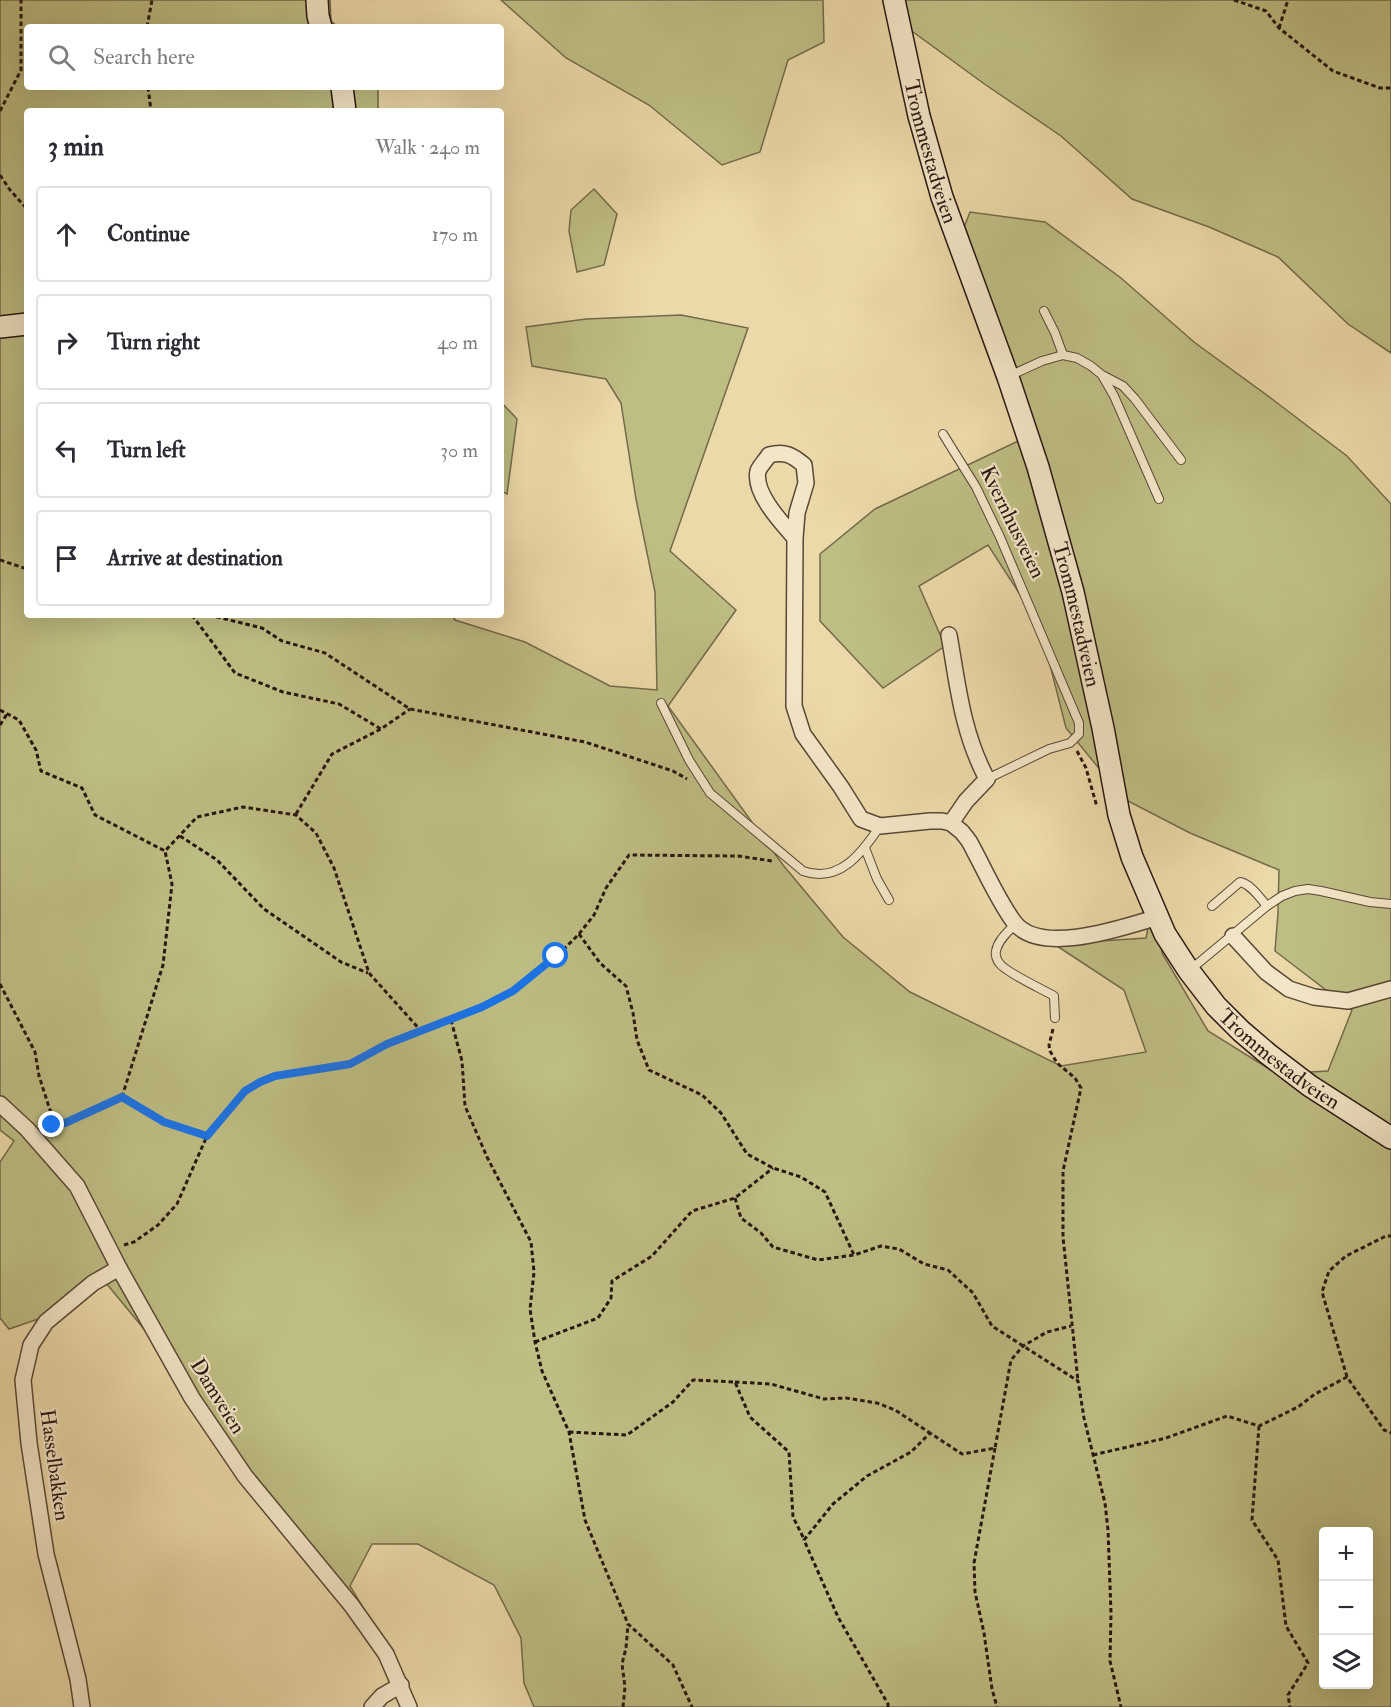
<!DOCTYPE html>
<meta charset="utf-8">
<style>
:root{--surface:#fff;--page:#f7f7f7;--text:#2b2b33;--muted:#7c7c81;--line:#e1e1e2}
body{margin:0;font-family:"IM FELL Double Pica",serif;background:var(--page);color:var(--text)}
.controls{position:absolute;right:18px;bottom:18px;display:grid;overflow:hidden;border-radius:6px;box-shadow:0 6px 24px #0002}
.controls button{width:54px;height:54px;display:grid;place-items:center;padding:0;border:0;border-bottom:2px solid var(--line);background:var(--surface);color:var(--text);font:30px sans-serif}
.stop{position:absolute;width:18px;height:18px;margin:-14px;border:4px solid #1a73e8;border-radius:50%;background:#fff}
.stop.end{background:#1a73e8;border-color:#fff;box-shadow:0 2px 6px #0008}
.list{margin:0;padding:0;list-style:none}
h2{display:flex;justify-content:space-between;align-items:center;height:78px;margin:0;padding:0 24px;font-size:26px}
h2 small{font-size:20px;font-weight:400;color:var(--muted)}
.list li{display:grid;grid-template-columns:39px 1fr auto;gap:18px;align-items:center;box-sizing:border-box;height:96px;margin:0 12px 12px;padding:0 12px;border:2px solid var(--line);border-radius:6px}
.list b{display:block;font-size:22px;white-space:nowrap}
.list em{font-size:20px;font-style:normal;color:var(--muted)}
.icon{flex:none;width:33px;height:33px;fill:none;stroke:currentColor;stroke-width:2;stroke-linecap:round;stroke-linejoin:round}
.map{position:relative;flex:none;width:1391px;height:1707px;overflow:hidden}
.search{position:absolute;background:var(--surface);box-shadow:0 6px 24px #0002;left:24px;top:24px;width:480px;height:66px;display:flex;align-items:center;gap:15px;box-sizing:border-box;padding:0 21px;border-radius:6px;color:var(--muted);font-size:22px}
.panel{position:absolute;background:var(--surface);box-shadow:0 6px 24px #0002;left:24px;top:108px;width:480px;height:510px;border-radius:6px}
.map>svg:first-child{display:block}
.green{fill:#bebe84;stroke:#736a4a;stroke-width:1.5;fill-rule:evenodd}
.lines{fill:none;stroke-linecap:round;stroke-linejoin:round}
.lane-casing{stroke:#594837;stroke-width:10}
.street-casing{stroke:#594837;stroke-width:18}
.secondary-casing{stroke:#281711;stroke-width:24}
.path{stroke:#281711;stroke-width:3;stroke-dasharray:4.5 3;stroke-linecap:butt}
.lane{stroke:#f3e6c7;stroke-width:8}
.street{stroke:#f3e6c7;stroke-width:15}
.secondary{stroke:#f3e6c7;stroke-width:21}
.route{stroke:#1a73e8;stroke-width:8}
.labels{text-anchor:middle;stroke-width:4.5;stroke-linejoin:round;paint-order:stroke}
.street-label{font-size:21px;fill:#281711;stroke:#f3e6c7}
</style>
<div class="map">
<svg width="1391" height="1707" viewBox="0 0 1391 1707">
<rect width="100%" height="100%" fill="#ecd9a9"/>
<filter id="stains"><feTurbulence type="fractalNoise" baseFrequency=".00333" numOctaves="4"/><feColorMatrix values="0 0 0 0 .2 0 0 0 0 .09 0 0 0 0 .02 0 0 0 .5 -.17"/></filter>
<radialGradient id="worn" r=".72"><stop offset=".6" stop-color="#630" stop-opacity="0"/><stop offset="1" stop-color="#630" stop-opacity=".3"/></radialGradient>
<g class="green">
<path d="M0,0H330L331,21L338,27H27V87H378V111H27V615H452L455,620L525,642L610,686L657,690L655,592L636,499L621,403L606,379L532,366L526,327L586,319L681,315L748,328L670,551L736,610L668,706L783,865L843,937L910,992L1061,1066L1146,1052L1124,990L1054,944L1146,938L1155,889L1162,953L1208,1031L1266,1067L1292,1073L1328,1071L1352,1010L1275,951L1278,913L1279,870L1190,833L1124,799L1066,728L1046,649L1021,596L988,545L919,586L945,646L883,688L820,621V554L875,509L1033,434L959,240L970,212L1045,222L1121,278L1194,342L1272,399L1347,456L1391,504V1707H534L524,1683L521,1638L494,1585L418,1544H372L350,1586L370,1619L368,1621L331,1589L167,1357L106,1283L44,1317L9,1329L0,1318V1162L14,1141L0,1130ZM1324,1532H1368V1684H1324Z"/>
<polygon points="501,0 823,0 824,42 788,60 760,152 722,165 649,105 566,58"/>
<polygon points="895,0 1391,0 1391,353 1348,324 1278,257 1209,227 1132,199 1061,136 983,83 905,26"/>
<polygon points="594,189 617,214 604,265 577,272 569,231 571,210"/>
<polygon points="501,402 517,419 507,494 501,491"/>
</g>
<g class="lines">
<g class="lane-casing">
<g id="lane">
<polyline points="1044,311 1055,333 1063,355"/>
<polyline points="1009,376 1042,361 1063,355 1077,358 1091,366 1102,375 1114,396 1159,499"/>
<polyline points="1104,376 1123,386 1135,399 1181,460"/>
<polyline points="943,434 976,487 1000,537 1079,723 1079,734 1070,743 1049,749 987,779"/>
<path d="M661,703L689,760L710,793L803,871C839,884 862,853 880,826"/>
<polyline points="865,848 877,879 889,900"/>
<path d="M1212,906L1240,882C1251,884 1260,898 1267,906"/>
<path d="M1015,924C1008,932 998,940 996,951C995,955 997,961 1000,964C1007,973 1042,989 1054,996L1055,1018"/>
<polyline points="1190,970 1267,906 1282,896 1295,891 1308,889 1321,891 1370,902 1391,904"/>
</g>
</g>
<g class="street-casing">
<g id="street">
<path d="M795,538C782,523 753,493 758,471C760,466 766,460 769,455C785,451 792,455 804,465L806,483L797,513L795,538L794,706L803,734L841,787L861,819L880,826L930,821H942L951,823L962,832L969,841C983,866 997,899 1014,922C1040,957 1124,927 1158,917"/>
<path d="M949,635C958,686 962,732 987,779L966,801L951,823"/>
<polyline points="1233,936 1266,972 1289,989 1314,997 1348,1001 1391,989"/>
<polyline points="0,1104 27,1129 77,1186 119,1268 192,1398 245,1476 352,1606 386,1654 409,1707"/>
<polyline points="82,1707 78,1679 46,1554 29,1443 23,1380 31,1345 46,1322 93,1283 119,1268"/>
<polyline points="372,1707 382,1696 401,1685"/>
</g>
</g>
<g class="secondary-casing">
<g id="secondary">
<polyline points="317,0 318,16 321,27"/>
<path id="s1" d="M894,0L919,116L942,197L1008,377L1038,467L1073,592L1103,728L1119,815L1132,857L1165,934L1189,971L1216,1006L1241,1031L1268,1054L1310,1086L1391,1138"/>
<polyline points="342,87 345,111"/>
<polyline points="0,327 27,324"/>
</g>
</g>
<g class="path">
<polyline points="1234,0 1266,11 1279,28 1333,71 1380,88 1391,88"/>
<polyline points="147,27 152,0"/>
<polyline points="1279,28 1288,0"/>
<polyline points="148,87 151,111"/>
<polyline points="0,111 21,70 21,0"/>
<polyline points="0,175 10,190 27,209"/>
<polyline points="0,560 27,569"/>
<polyline points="192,615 235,673 283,692 339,704 381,729"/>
<polyline points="209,615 262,628 282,641 325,653 410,709 585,742 673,771 687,779"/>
<polyline points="0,710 19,720 36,750 41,771 82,788 95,815 165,851 197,817 243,807 296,815 316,833 334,868 369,973 422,1032"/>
<polyline points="0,725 7,714"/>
<polyline points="1077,751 1086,768 1097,807"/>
<polyline points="296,814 332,754 381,729 410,709"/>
<polyline points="180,836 217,860 264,909 341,962 368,973"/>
<polyline points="579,934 600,963 626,986 633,1013 637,1040 649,1070 702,1095 721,1113 747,1154 773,1168 801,1177 825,1192 854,1255"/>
<polyline points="0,984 35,1052 39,1076 51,1113 52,1124"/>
<polyline points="451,1020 462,1061 465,1106 487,1157 531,1242 534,1272 530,1309 535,1342 542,1371 569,1432 585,1520 628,1624 673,1665 692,1707"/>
<polyline points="1053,1029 1049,1045 1050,1051 1057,1063 1075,1078 1081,1088 1063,1171 1063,1237 1078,1381"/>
<polyline points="122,1097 163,965 172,884 165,851"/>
<polyline points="43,1127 65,1123 122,1097 164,1122 207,1136"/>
<polyline points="735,1198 741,1218 761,1233 773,1247 818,1260 854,1255 881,1246 899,1249 924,1264 948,1270 973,1293 992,1326 1078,1381 1084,1418 1105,1503 1108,1530 1111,1613 1110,1661 1121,1707"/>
<polyline points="124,1245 134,1242 158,1225 177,1204 207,1136 245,1091 260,1081 275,1076 350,1064 388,1044 482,1007 513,991 557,956 579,934 594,915 606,888 629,855 738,856 772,861"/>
<polyline points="535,1342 598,1318 611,1298 612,1281 652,1256 692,1211 735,1198 773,1168"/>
<polyline points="1347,1377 1322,1292 1329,1271 1346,1256 1386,1236 1391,1236"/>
<polyline points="735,1382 771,1384 824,1399 846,1398 877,1403 895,1410 930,1433"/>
<polyline points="1259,1426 1252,1520 1278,1560 1286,1626 1308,1663 1288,1695 1290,1707"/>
<polyline points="569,1432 627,1435 673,1402 693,1380 735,1382 750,1417 789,1452 793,1517 804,1539"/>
<polyline points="995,1448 974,1563 975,1592 984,1633 992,1689 997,1707"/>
<polyline points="1093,1455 1166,1438 1227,1416 1259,1426 1298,1407 1315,1394 1347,1377 1384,1430 1391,1433"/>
<polyline points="623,1707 625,1687 622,1664 626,1648 628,1624"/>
<polyline points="888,1707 888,1704 838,1617 804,1540 833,1504 867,1476 911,1452 930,1433 962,1454 995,1448 1011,1360 1023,1346 1047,1332 1071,1326"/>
</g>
<use href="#lane" class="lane"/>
<use href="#street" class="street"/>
<use href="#secondary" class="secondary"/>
</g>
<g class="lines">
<polyline class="route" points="52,1125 65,1123 122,1097 164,1122 207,1136 245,1091 260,1082 275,1076 350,1064 387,1044 482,1007 513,991 556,956"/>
</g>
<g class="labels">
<g class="street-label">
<text dy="7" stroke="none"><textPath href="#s1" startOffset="156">Trommestadveien</textPath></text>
<text transform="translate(1013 522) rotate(64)" y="7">Kvernhusveien</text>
<text dy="7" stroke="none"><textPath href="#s1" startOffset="642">Trommestadveien</textPath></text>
<text dy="7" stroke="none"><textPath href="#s1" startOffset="1146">Trommestadveien</textPath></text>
<text transform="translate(218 1396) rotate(58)" y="7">Damveien</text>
<text transform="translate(55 1465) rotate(82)" y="7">Hasselbakken</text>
</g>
</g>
<rect width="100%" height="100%" filter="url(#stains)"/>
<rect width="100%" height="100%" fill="url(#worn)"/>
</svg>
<div class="controls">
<button>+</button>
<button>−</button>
<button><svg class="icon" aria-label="layers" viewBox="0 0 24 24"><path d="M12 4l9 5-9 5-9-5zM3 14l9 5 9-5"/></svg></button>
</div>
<div class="stop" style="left:556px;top:956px"></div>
<div class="stop end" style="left:52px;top:1125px"></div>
<div class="search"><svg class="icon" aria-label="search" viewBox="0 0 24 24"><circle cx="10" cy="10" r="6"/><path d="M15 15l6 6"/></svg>Search here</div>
<section class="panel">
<h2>3 min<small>Walk · 240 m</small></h2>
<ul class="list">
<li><svg class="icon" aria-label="ahead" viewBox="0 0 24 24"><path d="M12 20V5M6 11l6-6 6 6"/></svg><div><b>Continue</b></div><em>170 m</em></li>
<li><svg class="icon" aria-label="right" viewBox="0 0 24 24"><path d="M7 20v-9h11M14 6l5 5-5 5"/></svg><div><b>Turn right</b></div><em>40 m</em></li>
<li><svg class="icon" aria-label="left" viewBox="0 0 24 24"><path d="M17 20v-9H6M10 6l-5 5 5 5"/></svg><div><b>Turn left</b></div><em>30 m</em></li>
<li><svg class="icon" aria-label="arrive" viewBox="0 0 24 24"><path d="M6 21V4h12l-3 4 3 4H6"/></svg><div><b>Arrive at destination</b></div></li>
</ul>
</section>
</div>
